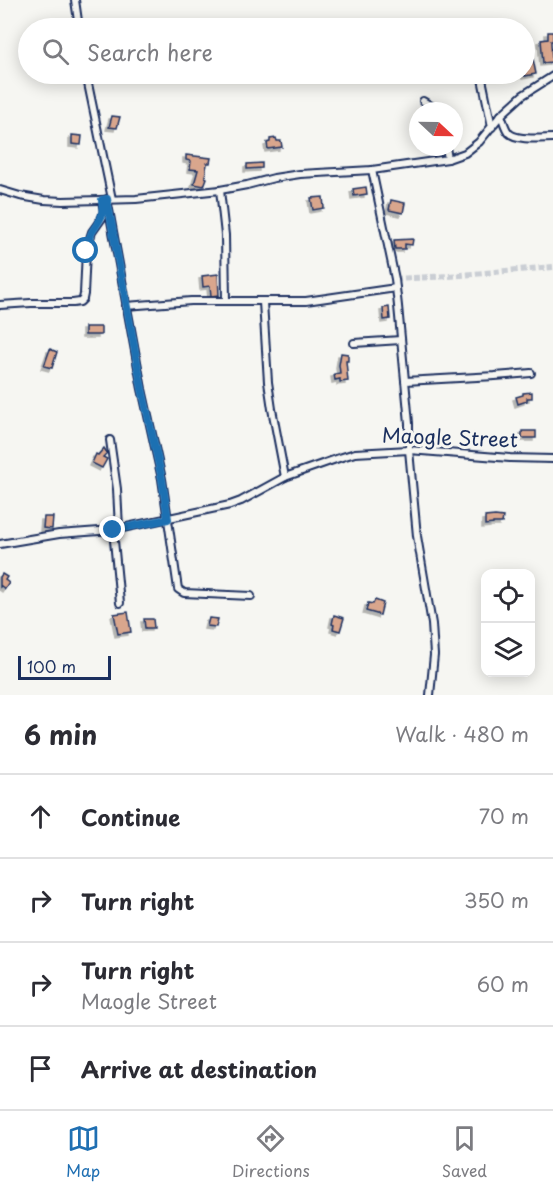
<!DOCTYPE html>
<meta charset="utf-8">
<style>
:root{--surface:#fff;--page:#f7f7f7;--text:#2b2b33;--muted:#7c7c81;--line:#e1e1e2;--accent:#1f6fb2}
body{margin:0;font-family:"Playpen Sans",sans-serif;background:var(--page);color:var(--text)}
.controls{position:absolute;right:18px;bottom:18px;display:grid;overflow:hidden;border-radius:12px;box-shadow:0 3px 15px #0003}
.controls button{width:54px;height:54px;display:grid;place-items:center;padding:0;border:0;border-bottom:2px solid var(--line);background:var(--surface);color:var(--text);font:30px sans-serif}
.compass{position:absolute;left:409px;top:102px;width:54px;height:54px;border-radius:50%;background:var(--surface);box-shadow:0 3px 15px #0003;rotate:112deg}
.scale{position:absolute;left:18px;bottom:15px;width:93px;box-sizing:border-box;padding-left:6px;border:3px solid #1b2f5e;border-top:0;font-size:16px;line-height:21px;white-space:nowrap;color:#1b2f5e;-webkit-text-stroke:4px #f6f6f2;paint-order:stroke}
.stop{position:absolute;width:18px;height:18px;margin:-14px;border:4px solid #1f6fb2;border-radius:50%;background:#fff}
.stop.end{background:#1f6fb2;border-color:#fff;box-shadow:0 2px 6px #0008}
.list{margin:0;padding:0;list-style:none}
h2{display:flex;justify-content:space-between;align-items:center;height:78px;margin:0;padding:0 24px;font-size:26px}
h2 small{font-size:20px;font-weight:400;color:var(--muted)}
.list li{display:grid;grid-template-columns:39px 1fr auto;gap:18px;align-items:center;box-sizing:border-box;height:84px;padding:0 24px;border-top:2px solid var(--line)}
.list b{display:block;font-size:22px;white-space:nowrap}
.list p{margin:0;font-size:20px;white-space:nowrap;color:var(--muted)}
.list em{font-size:20px;font-style:normal;color:var(--muted)}
.icon{flex:none;width:33px;height:33px;fill:none;stroke:currentColor;stroke-width:2;stroke-linecap:round;stroke-linejoin:round}
.map{position:relative;flex:none;width:553px;height:695px;overflow:hidden}
.search{position:absolute;background:var(--surface);box-shadow:0 3px 15px #0003;left:18px;right:18px;top:18px;height:66px;display:flex;align-items:center;gap:15px;box-sizing:border-box;padding:0 21px;border-radius:33px;color:var(--muted);font-size:22px}
.sheet{height:414px;background:var(--surface)}
nav{display:flex;justify-content:space-around;align-items:center;box-sizing:border-box;height:84px;border-top:2px solid var(--line);background:var(--surface);font-size:16px;color:var(--muted)}
nav a{display:grid;justify-items:center;gap:3px}
nav .on{color:var(--accent)}
.map>svg:first-child{display:block}
.building{fill:#d9a68d;stroke:#1b2f5e;stroke-width:1.5;filter:url(#shadow)}
.lines{fill:none;stroke-linecap:round;stroke-linejoin:round}
.street-tunnel{stroke:#caced4;stroke-width:6;stroke-dasharray:6 3;stroke-linecap:butt}
.street-casing{stroke:#1b2f5e;stroke-width:10}
.street{stroke:#f6f6f2;stroke-width:6}
.route{stroke:#1f6fb2;stroke-width:8}
.labels{text-anchor:middle;stroke-width:6;stroke-linejoin:round;paint-order:stroke}
.street-label{font-size:20px;fill:#1b2f5e;stroke:#f6f6f2}
</style>
<div class="map">
<svg width="553" height="695" viewBox="0 0 553 695">
<defs>
<filter id="shadow"><feDropShadow dx="-3" dy="3" stdDeviation="0" flood-color="#0004"/></filter>
</defs>
<rect width="100%" height="100%" fill="#f6f6f2"/>
<filter id="ink" filterUnits="userSpaceOnUse"><feTurbulence type="fractalNoise" baseFrequency=".0167" numOctaves="2"/><feDisplacementMap in="SourceGraphic" scale="12" xChannelSelector="R" yChannelSelector="G"/><feConvolveMatrix kernelMatrix="1 2 1 2 8 2 1 2 1" color-interpolation-filters="sRGB"/></filter>
<g filter="url(#ink)">
<g class="building">
<polygon points="548,32 553,32 553,41 551,41 552,62 543,63 541,40 548,39"/>
<polygon points="533,59 536,74 525,76 525,66 529,65 527,60"/>
<polygon points="112,116 120,117 117,128 109,127"/>
<polygon points="72,135 82,136 81,145 72,144"/>
<polygon points="276,138 277,141 281,141 282,147 268,149 267,143 270,142 270,139"/>
<polygon points="186,155 211,158 210,163 207,163 205,177 207,178 204,186 194,184 198,170 190,169 191,161 186,160"/>
<polygon points="262,163 262,168 247,169 247,164"/>
<polygon points="366,187 367,194 354,196 353,189"/>
<polygon points="323,197 324,208 313,210 311,198"/>
<polygon points="391,200 405,203 403,213 389,210"/>
<polygon points="413,239 412,245 405,244 405,249 395,249 394,240"/>
<polygon points="218,274 219,295 211,296 210,286 203,287 202,276"/>
<polygon points="389,307 390,319 384,320 383,308"/>
<rect x="85" y="327" width="16" height="8"/>
<polygon points="50,349 57,352 52,368 44,366"/>
<polygon points="341,353 348,354 348,361 346,361 348,381 340,382 340,379 335,380 334,374 340,373 339,365"/>
<polygon points="532,392 532,398 527,398 527,401 518,404 516,397 523,395 523,393"/>
<rect x="522" y="431" width="14" height="7"/>
<polygon points="104,448 107,453 103,457 107,459 102,468 92,463 96,454 98,455"/>
<polygon points="495,516 503,517 502,523 493,523 493,524 485,525 485,517"/>
<polygon points="44,517 53,517 52,529 43,528"/>
<polygon points="2,574 7,577 5,580 9,583 5,589 1,586 0,587 0,577"/>
<polygon points="375,600 383,603 380,615 366,611 368,603 373,604"/>
<polygon points="128,612 131,632 118,634 114,614"/>
<polygon points="334,615 344,618 340,631 333,629 334,625 332,624"/>
<polygon points="209,618 218,619 216,627 207,626"/>
<polygon points="144,619 153,619 154,628 145,628"/>
</g>
<g class="lines">
<polyline class="street-tunnel" points="395,279 449,276 553,267"/>
<g class="street-casing">
<g id="street">
<polyline points="75,0 79,28"/>
<polyline points="86,74 112,199"/>
<polyline points="481,74 492,127"/>
<polyline points="423,101 433,107 437,111"/>
<path d="M501,115C503,120 505,129 509,133C517,141 542,138 553,138"/>
<polyline points="446,147 448,159"/>
<polyline points="372,170 395,279 398,306 409,423 409,450 417,536 432,624 434,655 430,695"/>
<polyline points="0,190 20,196 44,200 63,201 136,199 220,190 247,185 274,178 300,174 372,170 448,159 465,153 479,142 501,115 523,95 553,76"/>
<polyline points="220,190 225,235 226,301"/>
<polyline points="107,199 142,389 162,479 178,589 184,593 251,596"/>
<polyline points="263,302 268,382 272,409 285,477"/>
<polyline points="0,305 31,303 73,303 80,302 83,299 84,294 86,251 92,232 102,218 104,211 102,200"/>
<polyline points="126,306 191,301 306,301 396,288"/>
<polyline points="354,343 401,340"/>
<polyline points="405,381 495,376 531,373"/>
<polyline points="110,440 117,489 119,528"/>
<polyline points="113,530 120,603"/>
<polyline points="0,544 59,534 113,530 230,505 241,501 285,477 339,458 355,453 409,450 510,458 553,459"/>
</g>
</g>
<use href="#street" class="street"/>
</g>
</g>
<g class="lines" filter="url(#ink)">
<path class="route" d="M86,251C87,245 89,238 92,232C101,218 104,217 102,200L107,199L142,389L162,479L168,519L113,530"/>
</g>
<g class="labels">
<g class="street-label">
<text transform="translate(450 438) rotate(2)" y="7">Maogle Street</text>
</g>
</g>
</svg>
<div class="controls">
<button><svg class="icon" aria-label="locate" viewBox="0 0 24 24"><circle cx="12" cy="12" r="6"/><path d="M12 2v4M12 18v4M2 12h4M18 12h4"/></svg></button>
<button><svg class="icon" aria-label="layers" viewBox="0 0 24 24"><path d="M12 4l9 5-9 5-9-5zM3 14l9 5 9-5"/></svg></button>
</div>
<svg class="compass" viewBox="-18 -18 36 36"><path d="M0-13l5 13h-10z" fill="#e53935"/><path d="M0 13l5-13h-10z" fill="#7c7c81"/></svg>
<div class="scale">100 m</div>
<div class="stop" style="left:86px;top:251px"></div>
<div class="stop end" style="left:113px;top:530px"></div>
<div class="search"><svg class="icon" aria-label="search" viewBox="0 0 24 24"><circle cx="10" cy="10" r="6"/><path d="M15 15l6 6"/></svg>Search here</div>
</div>
<section class="sheet">
<h2>6 min<small>Walk · 480 m</small></h2>
<ul class="list">
<li><svg class="icon" aria-label="ahead" viewBox="0 0 24 24"><path d="M12 20V5M6 11l6-6 6 6"/></svg><div><b>Continue</b></div><em>70 m</em></li>
<li><svg class="icon" aria-label="right" viewBox="0 0 24 24"><path d="M7 20v-9h11M14 6l5 5-5 5"/></svg><div><b>Turn right</b></div><em>350 m</em></li>
<li><svg class="icon" aria-label="right" viewBox="0 0 24 24"><path d="M7 20v-9h11M14 6l5 5-5 5"/></svg><div><b>Turn right</b><p>Maogle Street</p></div><em>60 m</em></li>
<li><svg class="icon" aria-label="arrive" viewBox="0 0 24 24"><path d="M6 21V4h12l-3 4 3 4H6"/></svg><div><b>Arrive at destination</b></div></li>
</ul>
</section>
<nav>
<a class="on"><svg class="icon" aria-label="map" viewBox="0 0 24 24"><path d="M3 6l6-2 6 2 6-2v14l-6 2-6-2-6 2zM9 4v14M15 6v14"/></svg>Map</a>
<a><svg class="icon" aria-label="directions" viewBox="0 0 24 24"><path d="M12 3l9 9-9 9-9-9zM9 14v-3h6M13 9l2 2-2 2"/></svg>Directions</a>
<a><svg class="icon" aria-label="saved" viewBox="0 0 24 24"><path d="M7 4h10v16l-5-4-5 4z"/></svg>Saved</a>
</nav>
